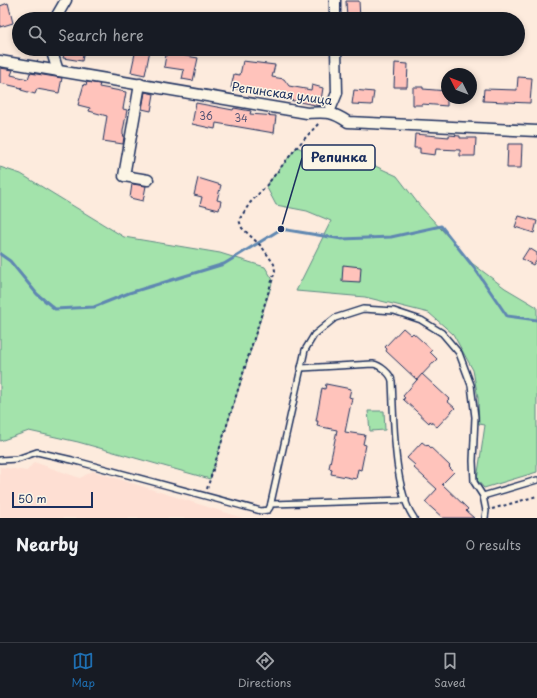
<!DOCTYPE html>
<meta charset="utf-8">
<style>
:root{--surface:#171b24;--page:#242831;--text:#f1f3f6;--muted:#9ea1a6;--line:#363941;--accent:#1f6fb2}
body{margin:0;font-family:"Playpen Sans",sans-serif;background:var(--page);color:var(--text)}
.compass{position:absolute;left:441px;top:68px;width:36px;height:36px;border-radius:50%;background:var(--surface);box-shadow:0 2px 6px #0003;rotate:312deg}
.scale{position:absolute;left:12px;bottom:10px;width:81px;box-sizing:border-box;padding-left:4px;border:2px solid #1b2f5e;border-top:0;font-size:11px;line-height:14px;white-space:nowrap;color:#1b2f5e;-webkit-text-stroke:3px #fcf5e5;paint-order:stroke}
.list{margin:0;padding:0;list-style:none}
h2{display:flex;justify-content:space-between;align-items:center;height:52px;margin:0;padding:0 16px;font-size:17px}
h2 small{font-size:13px;font-weight:400;color:var(--muted)}
.icon{flex:none;width:22px;height:22px;fill:none;stroke:currentColor;stroke-width:2;stroke-linecap:round;stroke-linejoin:round}
.map{position:relative;flex:none;width:537px;height:518px;overflow:hidden}
.search{position:absolute;background:var(--surface);box-shadow:0 2px 6px #0003;left:12px;right:12px;top:12px;height:44px;display:flex;align-items:center;gap:10px;box-sizing:border-box;padding:0 14px;border-radius:22px;color:var(--muted);font-size:15px}
.sheet{height:124px;background:var(--surface)}
nav{display:flex;justify-content:space-around;align-items:center;box-sizing:border-box;height:56px;border-top:1px solid var(--line);background:var(--surface);font-size:11px;color:var(--muted)}
nav a{display:grid;justify-items:center;gap:2px}
nav .on{color:var(--accent)}
.map>svg:first-child{display:block}
.built{fill:#fedfd3}
.green{fill:#a3e3ab;stroke:#5f8984}
.lines{fill:none;stroke-linecap:round;stroke-linejoin:round}
.stream{stroke:#5e87b1;stroke-width:3}
.building{fill:#ffc3bb;stroke:#1b2f5e}
.lane-casing{stroke:#1b2f5e;stroke-width:8}
.street-casing{stroke:#1b2f5e;stroke-width:13}
.path{stroke:#1b2f5e;stroke-width:2;stroke-dasharray:3 3;stroke-linecap:butt}
.lane{stroke:#fcf5e5;stroke-width:5}
.street{stroke:#fcf5e5;stroke-width:10}
.labels{text-anchor:middle;stroke-width:3;stroke-linejoin:round;paint-order:stroke}
.number-label{font-size:10px;fill:#545475}
.street-label{font-size:12px;fill:#1b2f5e;stroke:#fcf5e5}
.leader{fill:none;stroke:#1b2f5e;stroke-width:1.5}
.callout-dot{fill:#1b2f5e;stroke:#fcf5e5;stroke-width:1.5}
.callout{fill:#fcf5e5;stroke:#1b2f5e;stroke-width:1.5}
.callout-label{font-size:13px;text-anchor:middle;font-weight:bold;fill:#1b2f5e}
</style>
<div class="map">
<svg width="537" height="518" viewBox="0 0 537 518">
<rect width="100%" height="100%" fill="#fdebdd"/>
<filter id="ink" filterUnits="userSpaceOnUse"><feTurbulence type="fractalNoise" baseFrequency=".025" numOctaves="2"/><feDisplacementMap in="SourceGraphic" scale="8" xChannelSelector="R" yChannelSelector="G"/><feConvolveMatrix kernelMatrix="1 2 1 2 8 2 1 2 1" color-interpolation-filters="sRGB"/></filter>
<g filter="url(#ink)">
<polygon class="built" points="34,462 80,478 93,471 243,518 0,518 0,467 27,471"/>
<g class="green">
<polygon points="297,147 334,164 373,165 397,176 420,206 473,264 505,288 537,307 537,472 484,488 477,480 485,425 479,424 478,398 473,370 453,334 429,313 365,297 296,291 331,221 307,211 276,205 266,186"/>
<polygon points="0,167 21,174 124,237 220,253 265,267 273,280 210,479 78,442 29,431 0,441"/>
<polygon points="368,411 384,411 385,430 370,431"/>
</g>
<g class="lines">
<polyline class="stream" points="0,254 10,261 37,294 55,309 94,307 129,293 224,264 281,229 342,239 391,237 441,226 475,269 507,316 537,320"/>
</g>
<g class="building">
<polygon points="346,1 359,1 360,19 347,19"/>
<polygon points="8,3 13,23 0,27 0,6"/>
<polygon points="65,49 84,49 82,61 63,58"/>
<polygon points="136,49 150,50 145,75 131,72"/>
<polygon points="167,49 175,50 175,54 198,58 193,81 182,79 184,70 164,67"/>
<polygon points="243,61 275,65 272,77 284,79 289,86 311,90 312,85 323,88 320,106 258,94 258,92 231,88 234,74 240,75"/>
<polygon points="395,63 408,64 407,87 394,87"/>
<polygon points="0,68 13,70 11,75 28,79 30,73 62,78 59,93 37,89 35,94 21,90 22,88 0,83"/>
<polygon points="518,77 532,78 530,103 483,101 484,89 517,90"/>
<polygon points="87,82 100,84 99,87 126,92 123,109 127,110 123,131 123,135 124,136 123,144 103,141 107,116 89,111 90,108 78,105 84,84 86,85"/>
<polygon points="413,87 423,87 423,89 447,91 447,106 422,104 422,105 413,105"/>
<polygon points="354,90 374,92 372,105 352,104"/>
<polygon points="145,92 154,94 151,111 142,109"/>
<polygon points="196,103 233,110 234,108 251,111 250,114 276,116 274,133 216,123 215,129 192,124"/>
<polygon points="415,134 449,137 449,135 460,136 460,138 476,138 475,156 460,156 460,150 436,149 435,155 420,153 420,148 414,148"/>
<polygon points="508,144 522,144 521,168 507,168"/>
<polygon points="198,178 221,185 217,200 221,201 219,210 200,205 202,197 194,195"/>
<polygon points="132,184 146,186 143,201 130,198"/>
<polygon points="519,216 537,221 534,233 515,227"/>
<polygon points="529,248 537,253 537,259 533,265 522,259"/>
<polygon points="343,265 361,267 360,282 342,281"/>
<polygon points="403,328 411,335 413,333 432,350 430,352 437,359 417,380 386,351 387,349 385,347"/>
<polygon points="422,374 449,399 447,401 455,408 437,427 430,421 429,423 403,399 405,398 403,396"/>
<polygon points="326,384 351,389 349,397 352,398 345,432 365,435 363,444 366,445 361,470 358,469 356,479 331,474 332,469 329,468 337,430 317,426 318,421 316,421 322,388 325,389"/>
<polygon points="422,442 427,446 428,445 450,466 449,467 454,472 442,484 468,509 466,511 474,518 443,518 425,502 437,489 413,467 415,465 407,458"/>
</g>
<g class="lines">
<g class="lane-casing">
<g id="lane">
<path d="M301,368L373,364C380,365 391,374 392,381C394,417 393,489 414,518"/>
<polyline points="0,460 17,459 37,452 72,460 261,511 268,510 270,507 305,350 314,335 335,318 363,309 394,311 421,320 442,333 459,353 471,385 475,417 473,461 474,482 483,496 537,480"/>
<polyline points="483,496 486,511 485,518"/>
<polyline points="271,504 406,500"/>
</g>
</g>
<g class="street-casing">
<g id="street">
<polyline points="335,0 335,19"/>
<polyline points="55,19 66,0"/>
<polyline points="51,49 58,71"/>
<path d="M0,61L307,113C327,112 331,111 348,122L537,131"/>
<polyline points="140,84 124,176 148,180"/>
<polyline points="329,112 337,93 336,49"/>
</g>
</g>
<g class="path">
<polyline points="207,489 275,271 274,264 262,247 242,228 239,220 250,203 266,186 297,147 319,123"/>
<polyline points="492,509 537,496"/>
</g>
<use href="#lane" class="lane"/>
<use href="#street" class="street"/>
</g>
</g>
<g class="labels">
<g class="number-label">
<text x="206" y="120">36</text>
<text x="241" y="122">34</text>
</g>
<g class="street-label">
<text transform="translate(282 94) rotate(8)" y="4">Репинская улица</text>
</g>
</g>
<path class="leader" d="M281 229L302 158"/>
<circle class="callout-dot" cx="281" cy="229" r="4"/>
<rect class="callout" x="302" y="145" width="73" height="25" rx="4"/>
<g class="callout-label">
<text x="339" y="162">Репинка</text>
</g>
</svg>
<svg class="compass" viewBox="-18 -18 36 36"><path d="M0-13l5 13h-10z" fill="#e53935"/><path d="M0 13l5-13h-10z" fill="#9ea1a6"/></svg>
<div class="scale">50 m</div>
<div class="search"><svg class="icon" aria-label="search" viewBox="0 0 24 24"><circle cx="10" cy="10" r="6"/><path d="M15 15l6 6"/></svg>Search here</div>
</div>
<section class="sheet">
<h2>Nearby<small>0 results</small></h2>
<ul class="list">
</ul>
</section>
<nav>
<a class="on"><svg class="icon" aria-label="map" viewBox="0 0 24 24"><path d="M3 6l6-2 6 2 6-2v14l-6 2-6-2-6 2zM9 4v14M15 6v14"/></svg>Map</a>
<a><svg class="icon" aria-label="directions" viewBox="0 0 24 24"><path d="M12 3l9 9-9 9-9-9zM9 14v-3h6M13 9l2 2-2 2"/></svg>Directions</a>
<a><svg class="icon" aria-label="saved" viewBox="0 0 24 24"><path d="M7 4h10v16l-5-4-5 4z"/></svg>Saved</a>
</nav>
